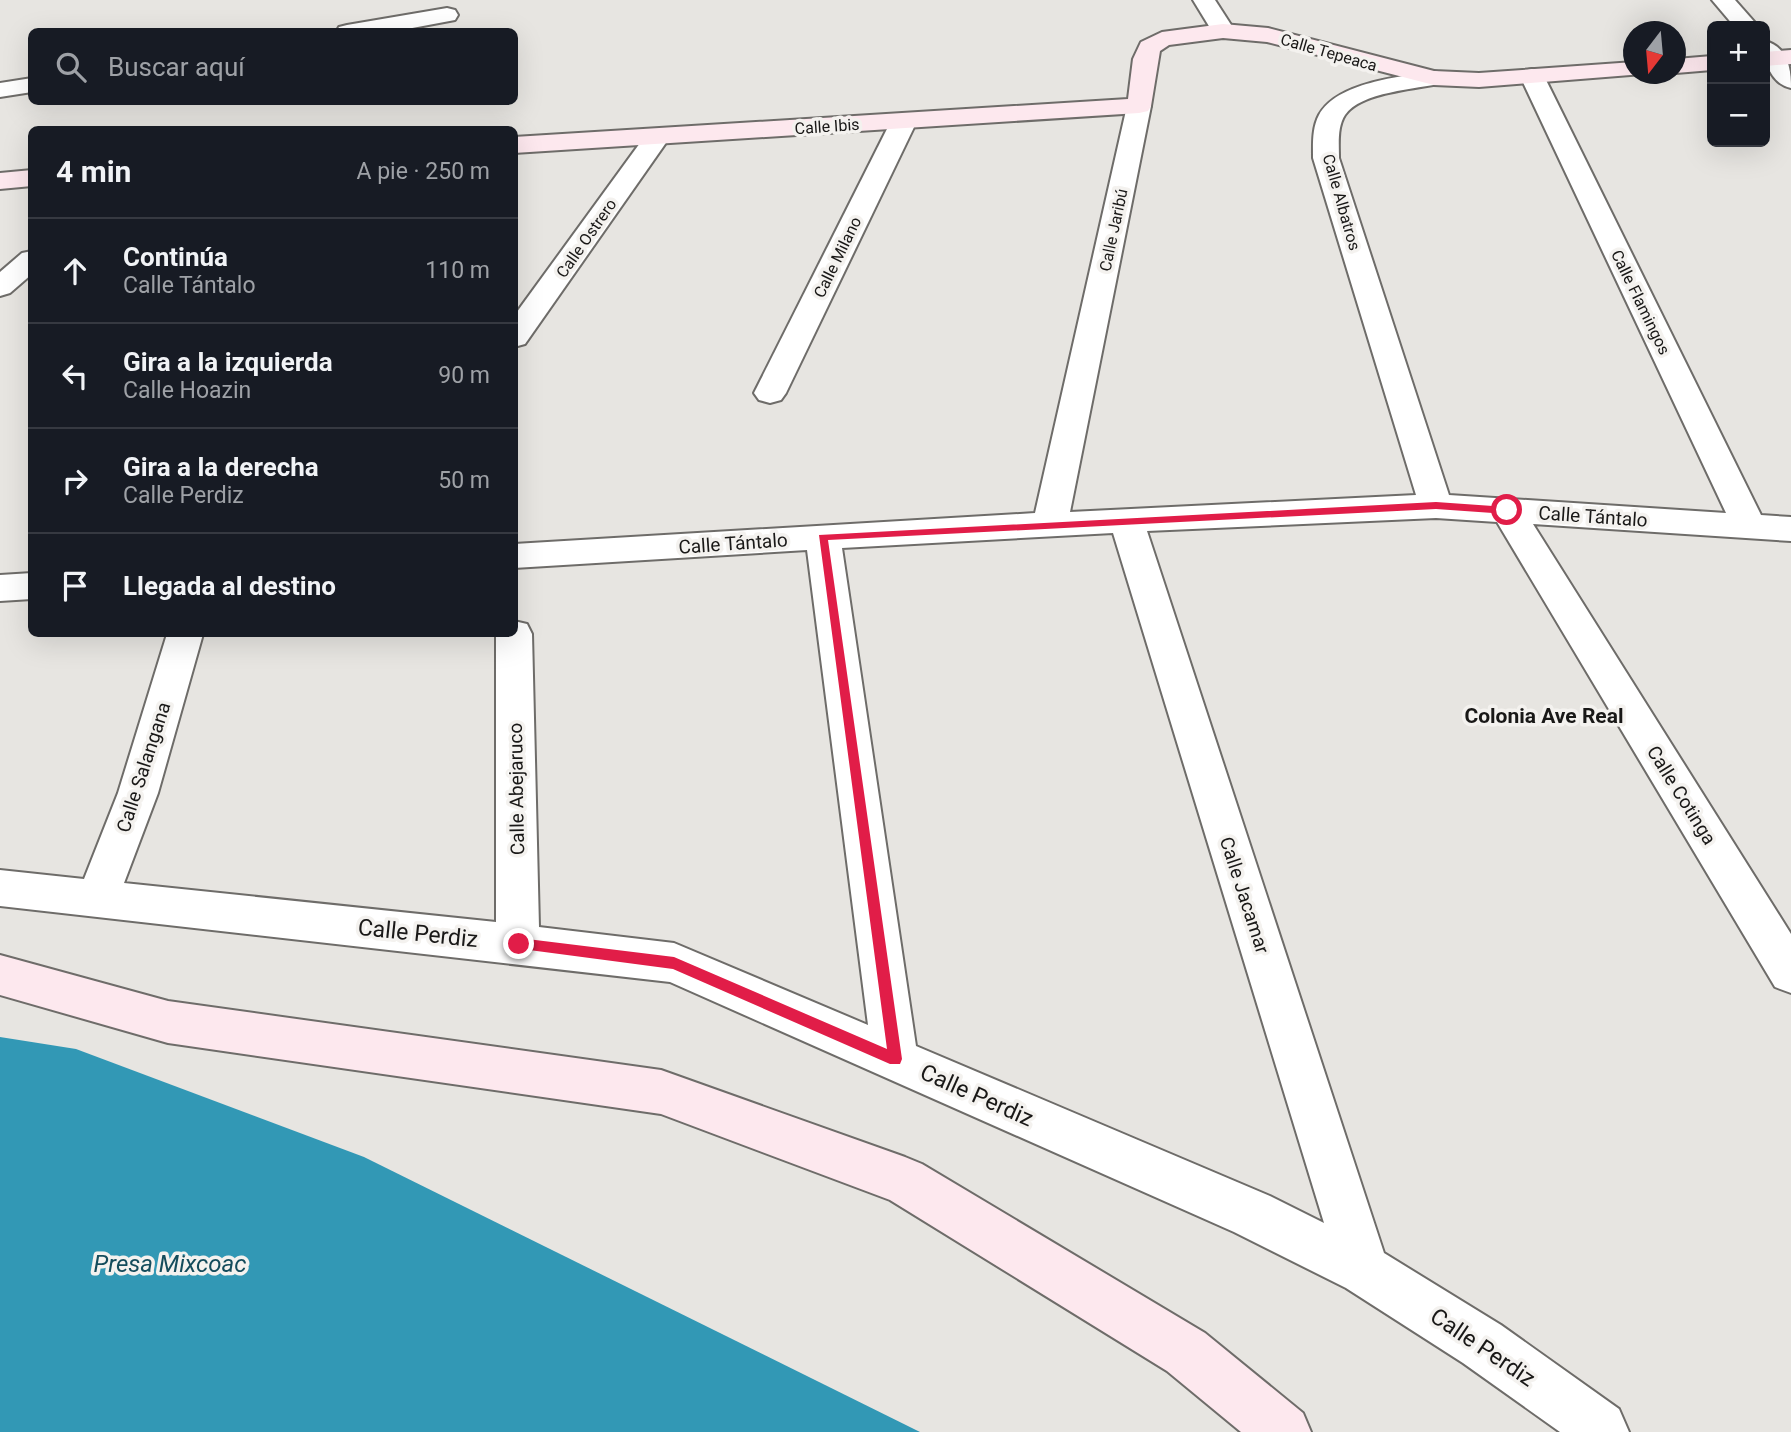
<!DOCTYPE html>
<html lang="es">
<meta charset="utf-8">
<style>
:root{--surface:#171b24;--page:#20242c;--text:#f1f3f6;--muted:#9ea1a6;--line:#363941}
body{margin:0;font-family:Roboto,sans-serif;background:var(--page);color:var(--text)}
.controls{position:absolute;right:21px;top:21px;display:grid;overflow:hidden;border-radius:10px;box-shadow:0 7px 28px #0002}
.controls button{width:63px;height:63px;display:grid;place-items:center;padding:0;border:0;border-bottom:2px solid var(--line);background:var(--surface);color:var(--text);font:35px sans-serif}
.compass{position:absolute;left:1623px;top:21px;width:63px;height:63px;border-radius:50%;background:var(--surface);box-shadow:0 7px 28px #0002;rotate:196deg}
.stop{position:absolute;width:21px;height:21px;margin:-16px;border:5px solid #e11d48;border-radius:50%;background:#fff}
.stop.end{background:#e11d48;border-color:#fff;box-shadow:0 2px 7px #0008}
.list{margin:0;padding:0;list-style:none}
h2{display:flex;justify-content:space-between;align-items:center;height:91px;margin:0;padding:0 28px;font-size:30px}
h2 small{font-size:23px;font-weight:400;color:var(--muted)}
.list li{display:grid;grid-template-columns:46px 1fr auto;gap:21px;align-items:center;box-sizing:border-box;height:105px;padding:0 28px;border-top:2px solid var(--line)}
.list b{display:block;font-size:26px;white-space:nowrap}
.list p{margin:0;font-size:23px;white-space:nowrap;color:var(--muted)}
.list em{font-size:23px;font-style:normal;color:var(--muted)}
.icon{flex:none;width:38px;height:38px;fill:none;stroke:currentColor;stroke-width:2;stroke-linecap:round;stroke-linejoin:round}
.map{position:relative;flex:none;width:1791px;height:1432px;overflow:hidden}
.search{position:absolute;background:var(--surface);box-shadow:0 7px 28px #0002;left:28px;top:28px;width:490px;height:77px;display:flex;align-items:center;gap:18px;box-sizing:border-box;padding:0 24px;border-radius:10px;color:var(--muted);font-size:26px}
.panel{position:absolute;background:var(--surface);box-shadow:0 7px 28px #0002;left:28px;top:126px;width:490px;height:511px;border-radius:10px}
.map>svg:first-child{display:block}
.water{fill:#3298b5}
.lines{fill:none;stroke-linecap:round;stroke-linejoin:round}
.street-casing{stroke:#6e6c69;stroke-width:4}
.secondary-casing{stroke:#6e6c69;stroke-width:4}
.street{fill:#fff;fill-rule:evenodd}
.secondary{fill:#fde8ee;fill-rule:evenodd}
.route{fill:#e11d48}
.labels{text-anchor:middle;stroke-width:7;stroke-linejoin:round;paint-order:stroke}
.far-street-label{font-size:16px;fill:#191817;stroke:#f4f2ef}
.street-label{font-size:19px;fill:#191817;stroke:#f4f2ef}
.neighbourhood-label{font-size:21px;font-weight:bold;fill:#191817;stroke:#f4f2ef}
.near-street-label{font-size:23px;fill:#191817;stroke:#f4f2ef}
.near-water-label{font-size:24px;font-style:italic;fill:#144c5c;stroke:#f4f2ef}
</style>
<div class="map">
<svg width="1791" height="1432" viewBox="0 0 1791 1432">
<rect width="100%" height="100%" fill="#e7e5e1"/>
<polygon class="water" points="0,1037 76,1049 364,1157 920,1432 0,1432"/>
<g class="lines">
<g class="street-casing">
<g id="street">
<polygon points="1193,0 1215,0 1235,31 1231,36 1215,36"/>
<polygon points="1712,0 1735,0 1758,26 1734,26"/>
<polygon points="447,8 455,10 458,15 455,20 391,32 336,32 339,27 347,25"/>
<path d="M1765,41C1788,47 1791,69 1791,88C1769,83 1764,60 1765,41Z"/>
<path d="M1532,69L1541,71L1544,76L1761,515L1791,517V541L1533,524L1791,934V993L1775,987L1497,522L1436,518L1147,531L1384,1253L1501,1325L1619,1409L1629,1432H1560L1463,1363L1346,1288L1234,1232L670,982L0,906V870L84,879L118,793L167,634H203L158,793L124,883L496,922V634H514V621L527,624L532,634L539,927L674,943L868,1025L807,550L514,568V544L1035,513L1127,106L1130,101L1139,99L1148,101L1151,106L1070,512L1416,495L1313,158C1313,144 1312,128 1319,115C1337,82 1400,77 1434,71L1443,73L1446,78L1443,83C1417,89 1360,92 1345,115C1337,127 1339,145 1339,158L1449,495L1726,513L1520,76L1523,71ZM1113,533L1324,1223L1270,1196L916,1046L842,548Z"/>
<polygon points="32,78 32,92 0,97 0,83"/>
<polygon points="904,113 913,116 917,121 786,393 781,400 770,403 759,400 754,393 891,121 895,116"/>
<polygon points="657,129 666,132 670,137 525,344 514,347 514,316 648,132"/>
<polygon points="32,251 32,274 10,293 0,296 0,272 22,253"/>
<polygon points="32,573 32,599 0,601 0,575"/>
</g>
</g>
<g class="secondary-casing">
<g id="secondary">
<polygon points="1223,24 1268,28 1434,71 1479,73 1634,62 1634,74 1643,74 1479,87 1434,85 1267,42 1223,38 1169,45 1160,51 1151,106 1148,111 1139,113 514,153 514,137 1128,99 1133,59 1141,42 1162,32"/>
<polygon points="1791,50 1791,64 1765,66 1765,52"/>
<polygon points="1712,56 1712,70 1676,73 1676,59"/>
<polygon points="32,170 32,186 0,189 0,173"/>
<polygon points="0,955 168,1001 661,1070 905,1157 922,1164 1205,1333 1303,1413 1311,1432 1241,1432 1167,1371 890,1200 661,1114 168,1043 0,995"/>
</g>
</g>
<use href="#street" class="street"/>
<use href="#secondary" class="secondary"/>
</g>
<polygon class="route" points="1436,502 1507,507 1512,510 1507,514 1436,509 828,540 902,1059 900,1064 890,1064 673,969 514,948 514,940 519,938 674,957 887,1049 819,535"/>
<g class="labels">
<g class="far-street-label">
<text transform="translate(1329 52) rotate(16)" y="6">Calle Tepeaca</text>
<text transform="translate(827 126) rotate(-4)" y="6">Calle Ibis</text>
<text transform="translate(1342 202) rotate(74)" y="6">Calle Albatros</text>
<text transform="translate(1113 230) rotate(-78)" y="6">Calle Jaribú</text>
<text transform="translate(586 238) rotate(-55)" y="6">Calle Ostrero</text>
<text transform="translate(837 257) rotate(-64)" y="6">Calle Milano</text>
<text transform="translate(1641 302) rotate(64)" y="6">Calle Flamingos</text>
</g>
<g class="street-label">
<text transform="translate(1593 516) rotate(4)" y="7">Calle Tántalo</text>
<text transform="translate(733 543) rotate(-4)" y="7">Calle Tántalo</text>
<text transform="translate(143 767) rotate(-72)" y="7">Calle Salangana</text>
<text transform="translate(516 789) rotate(-91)" y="7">Calle Abejaruco</text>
<text transform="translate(1682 795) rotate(58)" y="7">Calle Cotinga</text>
<text transform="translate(1245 895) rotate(72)" y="7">Calle Jacamar</text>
</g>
<g class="neighbourhood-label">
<text x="1544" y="723">Colonia Ave Real</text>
</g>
<g class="near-street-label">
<text transform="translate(418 933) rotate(6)" y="8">Calle Perdiz</text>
<text transform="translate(977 1095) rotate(24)" y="8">Calle Perdiz</text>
<text transform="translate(1483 1347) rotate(34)" y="8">Calle Perdiz</text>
</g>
<g class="near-water-label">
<text x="170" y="1272">Presa Mixcoac</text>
</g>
</g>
</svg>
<div class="controls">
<button>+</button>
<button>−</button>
</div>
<svg class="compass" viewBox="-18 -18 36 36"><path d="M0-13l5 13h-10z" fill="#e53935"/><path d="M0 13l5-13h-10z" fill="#9ea1a6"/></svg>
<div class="stop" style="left:1507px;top:510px"></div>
<div class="stop end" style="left:519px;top:944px"></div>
<div class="search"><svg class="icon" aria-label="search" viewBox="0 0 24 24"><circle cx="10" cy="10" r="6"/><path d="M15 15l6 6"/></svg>Buscar aquí</div>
<section class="panel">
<h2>4 min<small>A pie · 250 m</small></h2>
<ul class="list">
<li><svg class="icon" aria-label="ahead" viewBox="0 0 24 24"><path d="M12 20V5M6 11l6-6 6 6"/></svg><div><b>Continúa</b><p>Calle Tántalo</p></div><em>110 m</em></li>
<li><svg class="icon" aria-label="left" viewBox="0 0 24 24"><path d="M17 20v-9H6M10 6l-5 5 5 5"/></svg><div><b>Gira a la izquierda</b><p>Calle Hoazin</p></div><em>90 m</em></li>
<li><svg class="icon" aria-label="right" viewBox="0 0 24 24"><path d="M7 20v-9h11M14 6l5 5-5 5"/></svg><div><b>Gira a la derecha</b><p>Calle Perdiz</p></div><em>50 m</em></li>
<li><svg class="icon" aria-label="arrive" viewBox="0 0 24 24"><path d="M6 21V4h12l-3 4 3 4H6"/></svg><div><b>Llegada al destino</b></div></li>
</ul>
</section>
</div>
